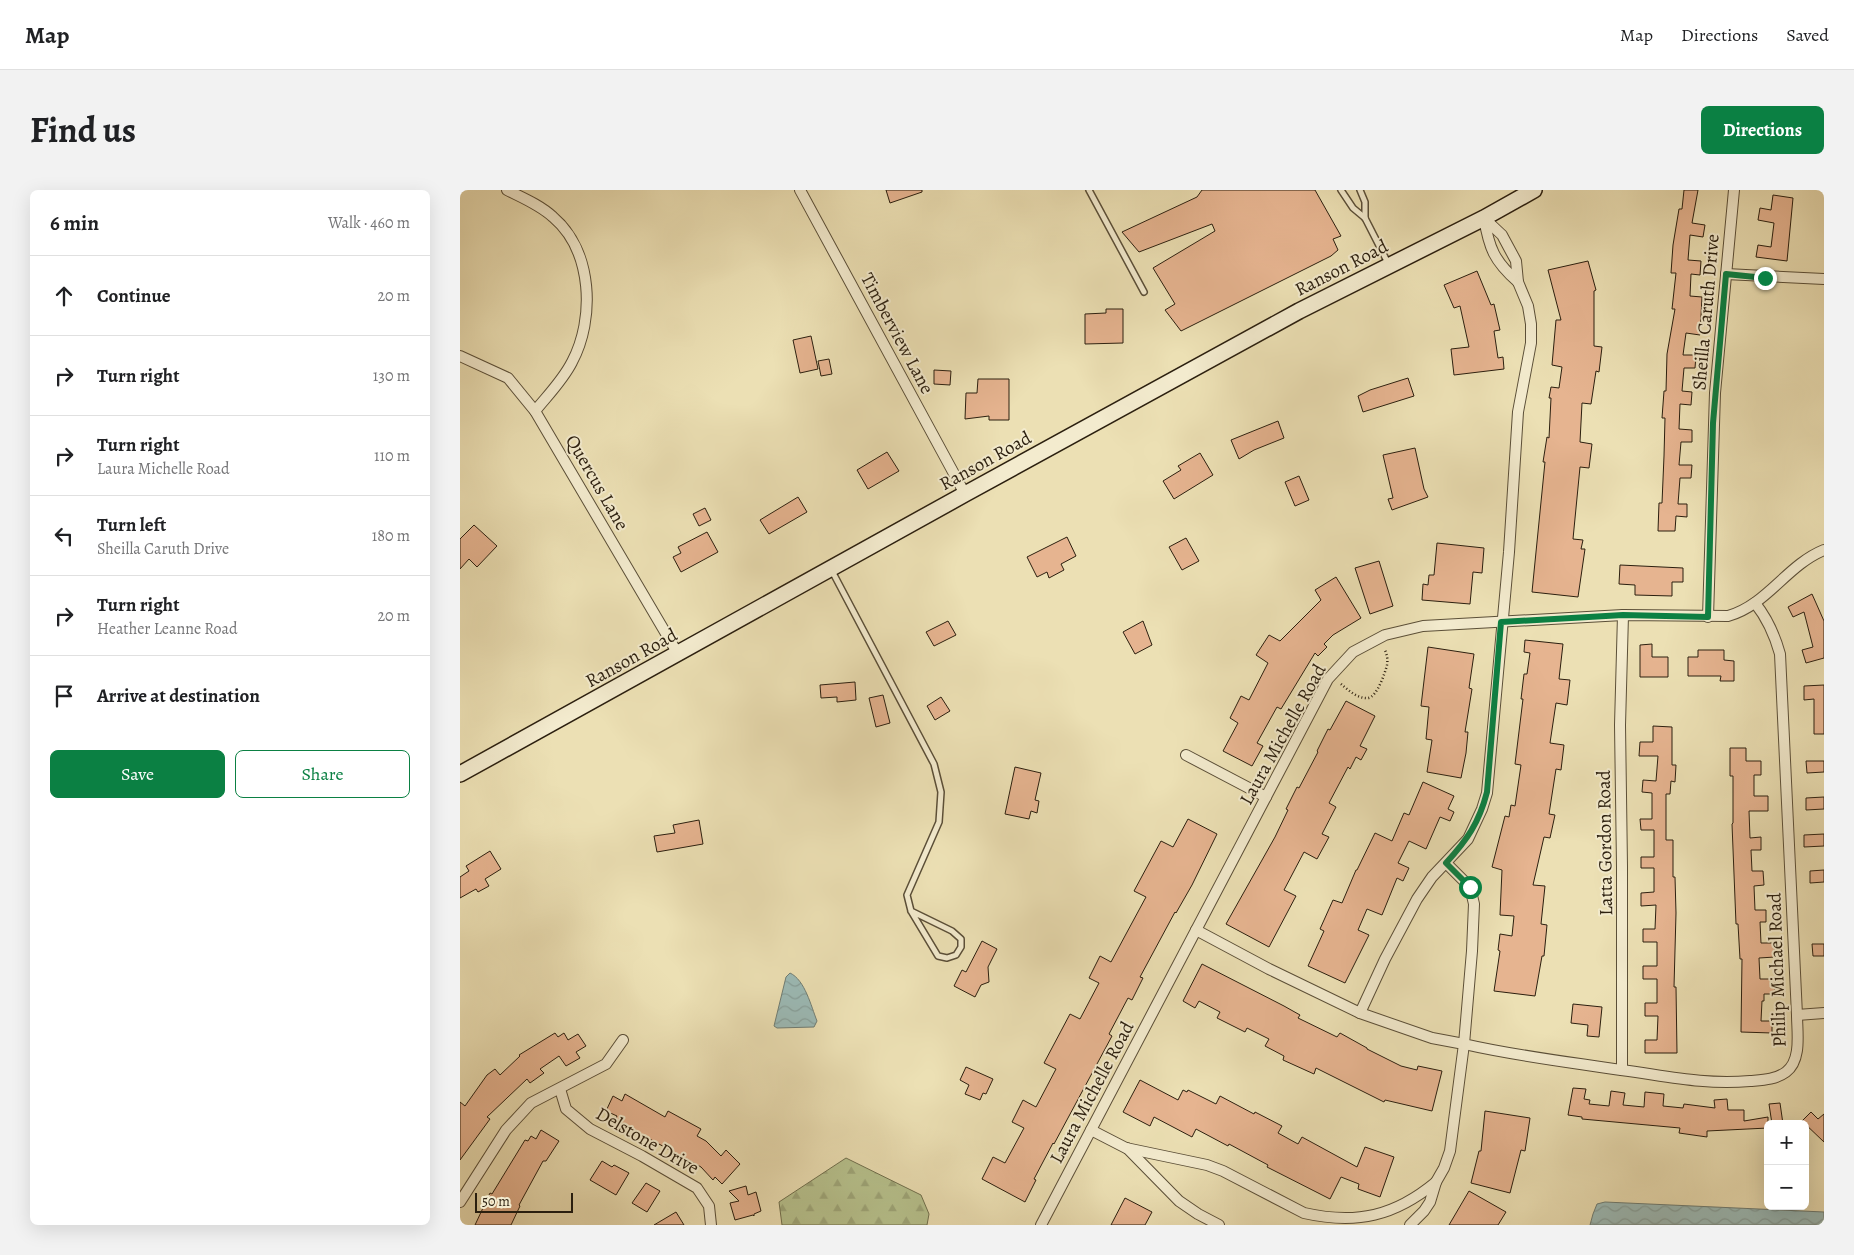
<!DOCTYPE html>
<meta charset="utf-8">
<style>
:root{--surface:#fff;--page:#f2f2f2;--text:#202124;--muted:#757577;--line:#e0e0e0;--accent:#0b8043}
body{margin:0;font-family:Alegreya,serif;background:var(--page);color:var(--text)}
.controls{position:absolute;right:15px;bottom:15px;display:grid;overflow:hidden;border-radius:8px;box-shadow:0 5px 20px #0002}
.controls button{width:45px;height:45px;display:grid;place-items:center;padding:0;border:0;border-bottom:1px solid var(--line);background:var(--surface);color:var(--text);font:25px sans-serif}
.scale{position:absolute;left:15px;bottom:12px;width:98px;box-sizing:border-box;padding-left:5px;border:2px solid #2b1f0f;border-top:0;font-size:14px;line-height:18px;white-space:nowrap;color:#2b1f0f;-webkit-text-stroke:4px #f3ebce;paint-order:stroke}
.stop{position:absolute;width:15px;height:15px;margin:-11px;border:4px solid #0b8043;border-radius:50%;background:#fff}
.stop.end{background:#0b8043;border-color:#fff;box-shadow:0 1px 5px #0008}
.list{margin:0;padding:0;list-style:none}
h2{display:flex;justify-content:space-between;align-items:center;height:65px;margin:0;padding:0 20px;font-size:21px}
h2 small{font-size:16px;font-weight:400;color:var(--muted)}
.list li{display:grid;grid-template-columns:32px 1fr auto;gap:15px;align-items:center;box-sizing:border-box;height:80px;padding:0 20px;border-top:1px solid var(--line)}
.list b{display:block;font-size:19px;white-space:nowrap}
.list p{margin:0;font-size:16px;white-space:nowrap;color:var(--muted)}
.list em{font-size:16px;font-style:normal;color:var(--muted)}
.actions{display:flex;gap:10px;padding:15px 20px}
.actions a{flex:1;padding:11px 0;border:1px solid var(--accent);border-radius:8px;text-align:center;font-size:18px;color:var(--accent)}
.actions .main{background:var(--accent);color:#fff}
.icon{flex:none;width:28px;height:28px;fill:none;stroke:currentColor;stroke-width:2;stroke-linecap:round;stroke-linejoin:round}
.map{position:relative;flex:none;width:1364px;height:1035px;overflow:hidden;border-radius:8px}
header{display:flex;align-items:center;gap:30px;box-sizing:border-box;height:70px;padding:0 25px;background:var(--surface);border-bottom:1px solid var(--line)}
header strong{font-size:24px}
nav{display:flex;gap:28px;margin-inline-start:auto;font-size:18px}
.intro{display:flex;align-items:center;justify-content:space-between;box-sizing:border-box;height:120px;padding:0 30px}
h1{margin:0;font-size:35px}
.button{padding:12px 22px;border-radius:8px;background:var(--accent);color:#fff;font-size:18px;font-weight:700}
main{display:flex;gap:30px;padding:0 30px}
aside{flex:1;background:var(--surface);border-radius:8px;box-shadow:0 5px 20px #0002}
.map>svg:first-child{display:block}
.forest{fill:url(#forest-firs);stroke:#71704e}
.water{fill:url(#water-waves);stroke:#6f7d74}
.building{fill:#e6b490;stroke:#2b1f0f}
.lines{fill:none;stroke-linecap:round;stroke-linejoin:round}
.lane-casing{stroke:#5b4f38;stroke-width:8}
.street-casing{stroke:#5b4f38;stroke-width:12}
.secondary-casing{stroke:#2b1f0f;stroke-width:18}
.path{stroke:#2b1f0f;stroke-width:2.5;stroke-dasharray:1 2.5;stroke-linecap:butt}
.lane{stroke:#f3ebce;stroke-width:5}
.street{stroke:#f3ebce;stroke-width:10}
.secondary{stroke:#f3ebce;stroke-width:15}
.route{stroke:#0b8043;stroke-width:6}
.labels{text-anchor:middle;stroke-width:4;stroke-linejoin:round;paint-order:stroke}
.street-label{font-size:19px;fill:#2b1f0f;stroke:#f3ebce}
</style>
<header>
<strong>Map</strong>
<nav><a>Map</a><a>Directions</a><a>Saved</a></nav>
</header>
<div class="intro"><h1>Find us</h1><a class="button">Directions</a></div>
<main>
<aside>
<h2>6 min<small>Walk · 460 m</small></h2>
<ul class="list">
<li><svg class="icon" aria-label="ahead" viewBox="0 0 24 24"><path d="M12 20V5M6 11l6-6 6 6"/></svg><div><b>Continue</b></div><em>20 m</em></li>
<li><svg class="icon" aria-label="right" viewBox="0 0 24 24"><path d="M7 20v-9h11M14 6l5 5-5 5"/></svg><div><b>Turn right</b></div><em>130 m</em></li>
<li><svg class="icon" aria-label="right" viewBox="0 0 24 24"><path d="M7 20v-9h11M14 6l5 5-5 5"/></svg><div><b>Turn right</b><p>Laura Michelle Road</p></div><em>110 m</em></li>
<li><svg class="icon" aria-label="left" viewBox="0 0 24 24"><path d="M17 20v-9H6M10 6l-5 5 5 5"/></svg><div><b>Turn left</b><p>Sheilla Caruth Drive</p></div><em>180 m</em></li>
<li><svg class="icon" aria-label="right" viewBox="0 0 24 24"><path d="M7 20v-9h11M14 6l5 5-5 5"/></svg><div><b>Turn right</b><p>Heather Leanne Road</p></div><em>20 m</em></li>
<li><svg class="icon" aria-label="arrive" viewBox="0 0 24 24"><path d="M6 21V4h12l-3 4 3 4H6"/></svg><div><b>Arrive at destination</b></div></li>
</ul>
<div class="actions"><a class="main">Save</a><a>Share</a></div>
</aside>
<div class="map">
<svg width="1364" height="1035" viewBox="0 0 1364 1035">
<defs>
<pattern id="forest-firs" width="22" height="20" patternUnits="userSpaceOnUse" patternTransform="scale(1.25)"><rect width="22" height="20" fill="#b7c28e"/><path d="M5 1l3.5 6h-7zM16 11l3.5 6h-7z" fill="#9ea679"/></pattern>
<pattern id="water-waves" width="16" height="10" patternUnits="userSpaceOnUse" patternTransform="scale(1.25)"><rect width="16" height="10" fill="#9cbbb7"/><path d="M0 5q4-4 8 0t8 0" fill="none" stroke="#87a09c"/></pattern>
</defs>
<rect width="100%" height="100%" fill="#ece0b4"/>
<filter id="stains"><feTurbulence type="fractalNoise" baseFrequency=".004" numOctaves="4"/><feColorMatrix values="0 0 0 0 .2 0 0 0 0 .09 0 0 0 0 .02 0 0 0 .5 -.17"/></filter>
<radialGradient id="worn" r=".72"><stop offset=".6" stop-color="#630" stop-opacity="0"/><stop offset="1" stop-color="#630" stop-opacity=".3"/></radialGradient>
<polygon class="forest" points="386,968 461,1005 469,1024 467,1035 322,1035 319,1012"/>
<g class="water">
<path d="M330,783C345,790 351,816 357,831L354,837L317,838L314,836L326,787Z"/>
<polygon points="1145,1012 1364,1022 1364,1035 1130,1035 1133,1024 1137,1014"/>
</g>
<g class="building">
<polygon points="426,0 462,0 462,2 430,13"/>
<polygon points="742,0 855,0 881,46 873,49 878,60 871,66 721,141 705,120 715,114 693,78 755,41 752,34 679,62 662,42 737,7"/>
<polygon points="1224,0 1238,0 1232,33 1245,35 1243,47 1230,45 1228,70 1241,71 1240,85 1231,84 1230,106 1242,107 1240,145 1226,143 1223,165 1236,165 1235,178 1224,178 1222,201 1232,202 1231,215 1220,214 1219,239 1232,240 1232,252 1221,252 1219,275 1232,275 1231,288 1220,288 1218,314 1227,314 1227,327 1216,326 1215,341 1198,341 1199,313 1202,313 1204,266 1205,228 1202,228 1204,201 1206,201 1207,164 1215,119 1212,119 1216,83 1211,83 1213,55 1219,19 1222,19"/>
<polygon points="1313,5 1333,8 1327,71 1296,67 1298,55 1311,57 1314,33 1298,30 1300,18 1311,20"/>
<polygon points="1128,71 1136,100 1134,101 1134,156 1142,157 1139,182 1136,181 1131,214 1122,213 1120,252 1132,254 1129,278 1120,277 1113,349 1123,350 1121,359 1125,359 1118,407 1072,402 1085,272 1083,272 1087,247 1089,248 1091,208 1089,208 1091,197 1099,198 1102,177 1092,175 1096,130 1101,130 1088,80"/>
<polygon points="1017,81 1031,115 1034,114 1040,140 1034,141 1038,168 1043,167 1044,179 994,185 991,159 1009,157 1000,116 994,118 984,95"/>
<polygon points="646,119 663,119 663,153 625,154 625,124 646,123"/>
<polygon points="351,146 358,179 340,183 333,150"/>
<polygon points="369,169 372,184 361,186 358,171"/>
<polygon points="474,180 491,181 490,195 474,194"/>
<polygon points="948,188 954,206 903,222 898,206 910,200"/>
<polygon points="518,189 549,189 549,230 529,230 529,226 505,229 506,203 517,203"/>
<polygon points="818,231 824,248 794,260 779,269 771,250"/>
<polygon points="955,258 964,299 968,307 932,320 928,309 933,308 923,265"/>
<polygon points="427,262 439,281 408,299 397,280"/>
<polygon points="740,263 753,285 714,309 703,291 721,280 718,276"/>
<polygon points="839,286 849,310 835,316 825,292"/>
<polygon points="338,307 347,322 309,344 300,330"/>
<polygon points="245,318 251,330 239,336 233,324"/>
<polygon points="14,335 37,356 17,377 9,369 0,379 0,349"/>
<polygon points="247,342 258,362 221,382 213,367 221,363 218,357"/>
<polygon points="607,347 616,366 601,374 604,380 589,388 587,382 577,387 567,367"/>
<polygon points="726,348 739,371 722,380 709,357"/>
<polygon points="977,353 1024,358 1022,383 1013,382 1010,414 962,410 963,394 968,395 969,385 974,385"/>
<polygon points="919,371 933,416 910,424 895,378"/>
<polygon points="1160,375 1223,378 1223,392 1212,392 1212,406 1175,405 1175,395 1159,394"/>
<polygon points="876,387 901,428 873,445 864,454 867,457 858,466 855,463 821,519 817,517 797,553 803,556 792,576 763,561 778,533 770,528 781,506 789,510 808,473 796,465 809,445 820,451 861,410 855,400"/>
<polygon points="1352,404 1364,431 1364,468 1346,473 1342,460 1353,457 1344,422 1333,427 1328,417"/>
<polygon points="488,431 496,445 474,456 466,442"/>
<polygon points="683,431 692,455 675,464 663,442"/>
<polygon points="1065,450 1103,454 1099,489 1110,490 1107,515 1096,513 1090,553 1104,555 1101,580 1096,579 1089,624 1095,625 1090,648 1084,647 1073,695 1085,696 1081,734 1087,735 1084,766 1082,766 1075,806 1034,801 1040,761 1038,760 1040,744 1052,746 1054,726 1040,725 1042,680 1032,677 1045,626 1049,627 1051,615 1055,616 1061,575 1055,574 1063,509 1061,509 1064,484 1067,484 1070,463 1064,462"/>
<polygon points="1192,454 1192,467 1208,467 1208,487 1180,487 1180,455"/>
<polygon points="968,457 1014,464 1009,498 1012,499 1005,542 1008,542 1006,563 1001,588 967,582 972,550 966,549 969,517 961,516"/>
<polygon points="1238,460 1264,460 1264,470 1274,471 1274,491 1260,491 1261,486 1228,486 1228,467 1238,467"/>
<polygon points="395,492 396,510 377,512 377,507 361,508 360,495"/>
<polygon points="1364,495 1364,544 1354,544 1354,509 1344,510 1344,496"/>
<polygon points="423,505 430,533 416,537 409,508"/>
<polygon points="481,507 490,521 475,530 467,516"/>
<polygon points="886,511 915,526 900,556 907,559 901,570 896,567 890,579 888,577 869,613 876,617 862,644 869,647 857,669 844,662 824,700 836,706 809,757 766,734 815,647 828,620 826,619 837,597 839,598 858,562 857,561 868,539 870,540"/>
<polygon points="1193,536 1212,537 1212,575 1216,575 1215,592 1211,591 1210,604 1206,604 1206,650 1213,650 1213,687 1215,687 1216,723 1214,797 1216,797 1217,863 1185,863 1185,850 1197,850 1198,826 1185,826 1185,813 1197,813 1197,789 1183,789 1183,776 1197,776 1197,752 1183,752 1183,739 1195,739 1196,715 1181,716 1181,703 1194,702 1194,678 1181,678 1181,667 1194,667 1194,640 1181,640 1180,629 1192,629 1192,603 1182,602 1183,590 1196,591 1198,566 1179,566 1180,552 1193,552"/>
<polygon points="1270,558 1286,558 1286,571 1301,571 1301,585 1294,585 1294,606 1308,606 1308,621 1289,621 1290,648 1301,647 1301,660 1291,660 1292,681 1303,681 1304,695 1294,696 1295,720 1306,720 1306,732 1300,732 1301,753 1314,753 1315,767 1299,768 1300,789 1315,789 1315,804 1304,804 1304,811 1302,811 1301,831 1312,831 1312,843 1281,842 1282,769 1280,769 1278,734 1276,734 1272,634 1273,633 1273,586 1270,586"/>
<polygon points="1346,571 1364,571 1364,582 1347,583"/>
<polygon points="555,577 581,583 575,610 579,611 577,623 571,621 569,629 545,624"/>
<polygon points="963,592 994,606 988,619 994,622 990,631 980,627 966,659 949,651 938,673 949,678 943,691 937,688 922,725 907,719 898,740 909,745 885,793 848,776 864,741 860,739 873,710 882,713 896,680 897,680 915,643 932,651 944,623 949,625"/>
<polygon points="1364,607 1364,619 1346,620 1346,608"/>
<polygon points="728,629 757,644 732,695 716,723 715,722 680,787 683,788 672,810 668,808 649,844 652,846 594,954 593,953 574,989 576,990 565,1012 522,989 533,967 545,973 564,938 552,932 563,910 576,917 596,879 584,873 610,824 620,829 639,793 629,788 640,766 651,772 666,744 686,707 674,701 701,651 713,657"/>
<polygon points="239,630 243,654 197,662 194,646 215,643 213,635"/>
<polygon points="1364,644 1364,656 1344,657 1344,645"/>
<polygon points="30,661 41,679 25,689 29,696 18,702 16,699 0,708 0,687 9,681 6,676"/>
<polygon points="1364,680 1364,692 1350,693 1350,681"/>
<polygon points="522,751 537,759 528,777 529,792 521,795 515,807 494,796 502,780 506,782"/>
<polygon points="1352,754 1364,754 1364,766 1353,766"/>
<polygon points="742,774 824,816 840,825 838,828 877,847 880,843 907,858 907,859 941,876 957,880 958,876 982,881 972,921 925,910 924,912 856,878 854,884 823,870 824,866 805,856 809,849 787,838 785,842 757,828 760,822 739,811 735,818 723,811"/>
<polygon points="1113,814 1142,817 1139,847 1127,846 1128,835 1111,833"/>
<polygon points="95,843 98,847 104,843 108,850 118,844 126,856 116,862 120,868 106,876 99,866 80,879 84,883 70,893 67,889 27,927 30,929 0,970 0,912 5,916 27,885 35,879 40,885 60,866 59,865"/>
<polygon points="506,877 533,889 526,904 523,903 520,910 505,904 509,895 500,890"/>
<polygon points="680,890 718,910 723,900 727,902 728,900 756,914 760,906 794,924 795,922 822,936 818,943 838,954 842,947 897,977 905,957 934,967 920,1007 898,999 899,994 881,987 870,1009 807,977 808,975 769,954 768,956 736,939 732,947 694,927 690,936 663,922"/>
<polygon points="1113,898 1126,899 1124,909 1130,910 1129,914 1149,916 1151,901 1165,903 1163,915 1184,917 1185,902 1204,904 1203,916 1223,918 1224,914 1255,918 1254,910 1267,909 1268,920 1284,920 1284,931 1308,927 1308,938 1247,941 1247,947 1219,943 1220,938 1122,929 1122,927 1108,925"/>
<polygon points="165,904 205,927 208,921 241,939 237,946 246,951 261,966 266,960 280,974 262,994 255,987 253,990 241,977 155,930 157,926 146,921 153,906 162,911"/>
<polygon points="1320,913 1323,934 1312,934 1309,914"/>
<polygon points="1025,921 1070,928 1065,961 1061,960 1050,1003 1011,993 1019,961 1021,961"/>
<polygon points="1351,922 1358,929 1364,924 1364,952 1342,931"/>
<polygon points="81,940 99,951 86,971 83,971 59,1015 60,1016 51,1035 15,1035 30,1003 32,1004 65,950 68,951 71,946 76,949"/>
<polygon points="142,971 152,977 154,975 169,983 156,1005 130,990"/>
<polygon points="186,993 200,1001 187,1022 172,1013"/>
<polygon points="286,996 288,1005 296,1002 301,1021 294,1024 294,1026 293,1025 275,1030 270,1013 279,1011 269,1001"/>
<polygon points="1009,1001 1046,1022 1038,1035 989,1035"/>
<polygon points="665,1008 692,1022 685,1035 651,1035"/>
<polygon points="216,1022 224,1035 194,1035"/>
</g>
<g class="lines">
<g class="lane-casing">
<g id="lane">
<polyline points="629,0 684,102"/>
<polyline points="881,0 893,18 905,28 929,75"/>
<polyline points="900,0 905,12 905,28"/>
<polyline points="372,381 474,574 481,602 479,632 447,705 451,721 478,766 487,768 496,765 501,757 501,749 492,741 451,721"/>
</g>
</g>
<g class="street-casing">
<g id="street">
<path d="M47,0C63,8 80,15 93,27C133,61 135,129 112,172C103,190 88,205 75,221"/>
<polyline points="340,0 505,304"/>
<path d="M1024,28C1029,58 1034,71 1058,92"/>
<polyline points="1266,84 1364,89"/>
<polyline points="0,166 48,188 75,221 218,464"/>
<polyline points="1248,427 1255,203 1274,0"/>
<polyline points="726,565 806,607"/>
<path d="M986,673L1010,697L1014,714L1012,761L1004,854C1056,866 1108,872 1161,880C1207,886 1243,895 1290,891C1302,890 1315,890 1326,882C1342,870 1337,842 1337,825L1320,464C1315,446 1307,428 1295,413"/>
<polyline points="736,740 809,779 900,823 925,769 957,709 972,687 1008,649 1022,619 1027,603 1049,362 1058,222 1071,153 1071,134 1068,116 1058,92 1056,71 1042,45 1024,28"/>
<polyline points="900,823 972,848 1004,854 990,961 984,978 976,992 970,1012 964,1021 950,1035"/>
<polyline points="1337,825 1364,823"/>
<polyline points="1162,880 1162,676 1160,535 1163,425"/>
<polyline points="100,899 106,919 130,939 182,966 237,998 249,1016 251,1035"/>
<path d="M631,940L666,958L747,975L763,981L844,1023C897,1035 935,1026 976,992"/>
<polyline points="667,958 719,1011 738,1024 759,1035"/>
<polyline points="0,1012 46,940 71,913 146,874 163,850"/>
<path d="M581,1035L868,489L893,462L925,445L963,436L1163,425L1268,426C1307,415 1327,375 1364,360"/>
</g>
</g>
<g class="secondary-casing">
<polyline id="secondary" points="0,584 505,304 839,121 1024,28 1074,0"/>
</g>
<path class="path" d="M881,494C888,500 898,509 908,508C917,507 925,483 927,475C928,470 927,465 925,460"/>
<use href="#lane" class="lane"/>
<use href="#street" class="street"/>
<use href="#secondary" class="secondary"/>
</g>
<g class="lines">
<path class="route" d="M1010,697L986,673C1007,650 1019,633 1027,602L1041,432L1163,425L1248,427L1253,233L1266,84L1305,88"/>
</g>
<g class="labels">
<g class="street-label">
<text transform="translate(881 77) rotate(-27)" y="7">Ranson Road</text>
<text transform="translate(1245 122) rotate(-85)" y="7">Sheilla Caruth Drive</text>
<text transform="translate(438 143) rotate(62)" y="7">Timberview Lane</text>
<text transform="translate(525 270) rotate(-29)" y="7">Ranson Road</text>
<text transform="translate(138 292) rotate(60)" y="7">Quercus Lane</text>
<text transform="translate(171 467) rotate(-29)" y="7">Ranson Road</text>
<text transform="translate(822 544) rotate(-61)" y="7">Laura Michelle Road</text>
<text transform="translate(1144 653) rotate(-91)" y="7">Latta Gordon Road</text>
<text transform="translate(1316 780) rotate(-92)" y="7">Philip Michael Road</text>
<text transform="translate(631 902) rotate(-62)" y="7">Laura Michelle Road</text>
<text transform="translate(188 950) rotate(30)" y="7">Delstone Drive</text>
</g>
</g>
<rect width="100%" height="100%" filter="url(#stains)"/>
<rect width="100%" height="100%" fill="url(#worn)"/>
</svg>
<div class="controls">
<button>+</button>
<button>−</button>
</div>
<div class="scale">50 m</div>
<div class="stop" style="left:1010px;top:697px"></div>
<div class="stop end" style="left:1305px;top:88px"></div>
</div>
</main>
